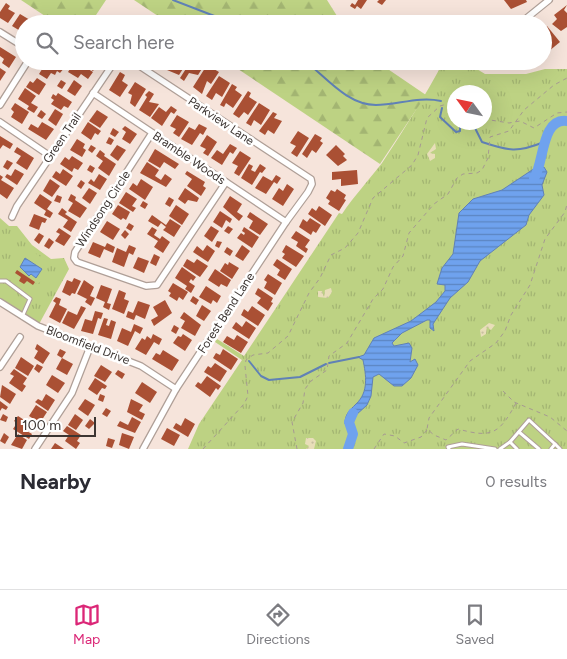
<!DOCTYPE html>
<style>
:root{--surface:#fff;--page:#f7f7f7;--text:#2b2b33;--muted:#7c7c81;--line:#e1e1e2;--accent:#db2777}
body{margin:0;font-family:Figtree,sans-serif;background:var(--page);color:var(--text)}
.compass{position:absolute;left:447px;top:85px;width:45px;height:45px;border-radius:50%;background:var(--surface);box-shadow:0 5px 20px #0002;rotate:303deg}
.scale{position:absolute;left:15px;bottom:12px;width:81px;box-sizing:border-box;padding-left:5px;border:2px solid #3c3532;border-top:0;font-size:14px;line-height:18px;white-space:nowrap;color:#3c3532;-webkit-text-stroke:4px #fff;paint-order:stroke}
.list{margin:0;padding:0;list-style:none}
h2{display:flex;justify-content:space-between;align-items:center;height:65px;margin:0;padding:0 20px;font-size:21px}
h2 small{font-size:16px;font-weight:400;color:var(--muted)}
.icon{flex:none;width:28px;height:28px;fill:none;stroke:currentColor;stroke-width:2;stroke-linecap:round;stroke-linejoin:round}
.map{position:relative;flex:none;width:567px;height:449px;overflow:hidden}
.search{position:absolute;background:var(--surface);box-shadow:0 5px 20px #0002;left:15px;right:15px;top:15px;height:55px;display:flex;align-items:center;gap:12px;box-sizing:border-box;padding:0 18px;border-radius:28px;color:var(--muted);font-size:19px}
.sheet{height:140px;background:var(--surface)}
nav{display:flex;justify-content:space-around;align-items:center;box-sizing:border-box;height:70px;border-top:1px solid var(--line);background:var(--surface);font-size:14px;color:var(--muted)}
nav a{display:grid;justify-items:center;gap:2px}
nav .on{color:var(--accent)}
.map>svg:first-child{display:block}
.grass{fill:url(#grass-tufts);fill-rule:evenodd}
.forest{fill:url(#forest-firs)}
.sand{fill:url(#sand-dots)}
.garden{fill:#bdd283}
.water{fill:url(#water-rules);stroke:#6081b6}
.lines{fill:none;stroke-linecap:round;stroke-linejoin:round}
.stream{stroke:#6081b6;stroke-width:2}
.river{stroke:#6fa2ee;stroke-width:10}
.building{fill:#aa5034}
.lane-casing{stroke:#af9f97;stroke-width:5}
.street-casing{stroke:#af9f97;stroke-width:8}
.path{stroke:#a69992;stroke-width:1;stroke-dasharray:4 4;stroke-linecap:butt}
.lane{stroke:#fff;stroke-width:3}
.street{stroke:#fff;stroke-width:5.5}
.labels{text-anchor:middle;stroke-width:5;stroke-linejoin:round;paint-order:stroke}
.street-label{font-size:12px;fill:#3c3532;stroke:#fff}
</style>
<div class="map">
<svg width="567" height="449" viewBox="0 0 567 449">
<defs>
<pattern id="grass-tufts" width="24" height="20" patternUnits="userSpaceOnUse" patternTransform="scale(1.25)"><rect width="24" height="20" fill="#bdd283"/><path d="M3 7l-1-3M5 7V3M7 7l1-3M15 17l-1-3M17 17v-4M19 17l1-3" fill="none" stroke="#a3b572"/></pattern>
<pattern id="forest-firs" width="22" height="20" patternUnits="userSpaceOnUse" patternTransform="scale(1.25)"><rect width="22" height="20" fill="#bdd283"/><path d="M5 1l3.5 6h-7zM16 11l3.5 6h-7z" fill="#a3b572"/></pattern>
<pattern id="sand-dots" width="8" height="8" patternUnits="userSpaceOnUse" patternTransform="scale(1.25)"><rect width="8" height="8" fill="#e8deb9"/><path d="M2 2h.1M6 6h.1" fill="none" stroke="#c8bfa0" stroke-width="1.8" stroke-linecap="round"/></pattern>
<pattern id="water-rules" width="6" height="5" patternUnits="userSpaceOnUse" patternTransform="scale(1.25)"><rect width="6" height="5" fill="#6fa2ee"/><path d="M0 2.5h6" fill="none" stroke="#5c85c1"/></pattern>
</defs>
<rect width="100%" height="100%" fill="#f6e4db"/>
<g class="grass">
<path d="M444,61H464L485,74H526L545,69H567V449H188L199,424L242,360L215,342L217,339L244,356L339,213L342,214C354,196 369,180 382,163C404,130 425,96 444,61ZM454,92H484V122H454Z"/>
<polygon points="0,218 9,226 17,226 32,245 51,259 64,258 69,269 38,326 0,302"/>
</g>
<g class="forest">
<polygon points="21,0 106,0 90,24 57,24"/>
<polygon points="134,0 327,0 342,24 170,24"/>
<polygon points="226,61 376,61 426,95 380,164"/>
</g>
<g class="sand">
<polygon points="435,143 436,149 430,153 435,154 435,158 430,161 427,154"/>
<polygon points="331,288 332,292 328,298 318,297 318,291 322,291 324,297 325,290"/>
<polygon points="489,323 495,325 491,330 487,327 486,334 481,337 480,330"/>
<polygon points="306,438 313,438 316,441 314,449 306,449 309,446 305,444"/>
</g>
<polygon class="garden" points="26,247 51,264 47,269 47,278 37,284 14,269 14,265"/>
<g class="water">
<path d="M544,167L547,172L542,185L544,195L529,215L526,225L480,261L468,282L450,298L433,324L434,331L430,328V320H427L402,333L392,343L394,346L409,343L412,348L410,362L415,359L418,365L411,378L402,386H394L379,374L373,377L371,396L367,405L355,416L349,426L345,424C345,414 349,411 356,404C369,392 366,375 363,360L358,357L364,355L374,338L411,321L436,302L445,291V285L437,284L442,268L453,254L459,213L473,199L502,190L535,168Z"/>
<polygon points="25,258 42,269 36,278 31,274 29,276 20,267"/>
</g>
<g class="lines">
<g class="stream">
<polyline points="173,0 217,17 244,19 248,24"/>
<path d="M305,61C326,77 347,105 376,105C397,105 419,96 441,101"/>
<polyline points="442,108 440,117 456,132 460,131 460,122"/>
<path d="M472,122L482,142C509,151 517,153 544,142"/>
<polyline points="249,361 261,376 269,380 300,377 326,364"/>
<polyline points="329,363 359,357"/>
</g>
<g class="river">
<path d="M534,178C544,165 541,117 567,121"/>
<polyline points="348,449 353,434 349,422 353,413"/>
</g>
</g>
<g class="building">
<polygon points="358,0 367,0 361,9 357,6 355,9 350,6 352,3 355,5"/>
<polygon points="379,0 386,0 382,5 377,2"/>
<polygon points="504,0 526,0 527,2 511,9"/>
<polygon points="6,3 10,6 8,9 15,13 8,23 0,18 0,12"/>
<polygon points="567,5 564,10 567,13 567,27 561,31 552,24 557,19 554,15"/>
<polygon points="20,14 30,20 27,24 24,24 22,32 12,26"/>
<polygon points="494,18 499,21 498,24 490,24"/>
<polygon points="547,26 560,42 543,56 543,30"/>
<polygon points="0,47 16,57 9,68 2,63 4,59 0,56"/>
<polygon points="75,61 93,72 88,79 81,74 78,78 68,72"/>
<polygon points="79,61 93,61 97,65 93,71"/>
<polygon points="178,61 188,61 179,75 167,70 171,65 174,67"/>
<polygon points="191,61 201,61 205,64 198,75 189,73 184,81 180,78"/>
<polygon points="394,61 406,61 401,68"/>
<polygon points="500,61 516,61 516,63 500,66"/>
<polygon points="46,63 56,70 60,64 65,67 60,73 57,71 55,75 51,73 47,79 39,74"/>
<polygon points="207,65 219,72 211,84 207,81 202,94 193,87"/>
<polygon points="0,68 6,72 0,81"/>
<polygon points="120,72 125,75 122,81 128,85 120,97 109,90"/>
<polygon points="219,76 230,83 222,97 216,93 212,100 206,96"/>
<polygon points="37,78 46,84 39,95 26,87 30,81 33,83"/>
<polygon points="61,80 66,83 62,89 57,86"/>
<polygon points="74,80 82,86 75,96 67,91"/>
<polygon points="135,82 146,89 135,107 130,103 132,95 128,93"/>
<polygon points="232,84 237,87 235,90 242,95 233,108 226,103 224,107 220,105"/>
<polygon points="25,88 36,96 31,103 38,107 34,113 27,109 29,106 18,99"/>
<polygon points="149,91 154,94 149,102 159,104 150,117 139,110 147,97 145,95"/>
<polygon points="248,91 251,93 249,97 257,102 248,115 244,112 239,118 233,114"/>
<polygon points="58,93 72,102 68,108 64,106 61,110 51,104 54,100 51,98 53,94 56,96"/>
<polygon points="15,103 29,112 22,124 11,117 14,112 11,109"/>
<polygon points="259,103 270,110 261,125 254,120 251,126 246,123"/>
<polygon points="171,106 177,110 174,114 171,112 162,126 151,118 159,107 166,112"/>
<polygon points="55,109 63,114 56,126 48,120"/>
<polygon points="41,110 46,114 42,119 37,116"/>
<polygon points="97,110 108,117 100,128 89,121"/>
<polygon points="273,112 277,114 274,118 282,121 274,134 268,130 265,135 259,131"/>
<polygon points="177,115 189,122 179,137 173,133 176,129 170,126"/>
<polygon points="42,122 54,129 46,140 28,129 31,124 38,128"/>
<polygon points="88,122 101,131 98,135 95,133 91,140 81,133"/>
<polygon points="199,124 207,128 203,135 200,133 192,145 181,139 189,127 195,130"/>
<polygon points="125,126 137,134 130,144 122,139 126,132 122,129"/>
<polygon points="113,128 119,132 115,137 110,134"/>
<polygon points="298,131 309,138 297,157 291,153 296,146 290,143"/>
<polygon points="315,134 322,138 320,141 323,143 316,153 312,150 307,158 302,154"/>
<polygon points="207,135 217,142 208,156 203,153 206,149 200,146"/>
<polygon points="0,136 13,144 10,149 3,145 0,149"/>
<polygon points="109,137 114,140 111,145 106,143"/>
<polygon points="77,139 85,144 83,148 86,150 82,157 70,150"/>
<polygon points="230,144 237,148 233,154 230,152 222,165 211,158 217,150 223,154"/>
<polygon points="91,145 96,148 92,153 88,150"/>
<polygon points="117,145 126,150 118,161 110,155"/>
<polygon points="336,145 345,154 343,156 347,160 338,166 326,155"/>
<polygon points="17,147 34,158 27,170 16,163 21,156 14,152"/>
<polygon points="155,149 179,164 175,169 164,162 160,168 148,161"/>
<polygon points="100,150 105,154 104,156 116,164 109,176 98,168 103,161 96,156"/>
<polygon points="240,151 251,158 239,176 234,173 238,166 232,163"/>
<polygon points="72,156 83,163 78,170 74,168 72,172 60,164 65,157 69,160"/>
<polygon points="7,160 13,163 8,170 3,167"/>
<polygon points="147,162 159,170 155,176 161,180 165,174 172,179 166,187 140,173"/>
<polygon points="249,164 253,166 251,170 255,172 260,164 266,168 262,173 260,172 252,185 241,178"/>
<polygon points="90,165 95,168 92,173 87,170"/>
<polygon points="15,169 24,174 17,185 5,177 7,174 11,176"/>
<polygon points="63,169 73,176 66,186 52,177 56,171 60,174"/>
<polygon points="357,170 358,184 341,186 341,179 332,180 332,172"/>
<polygon points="187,171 205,182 203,186 206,188 201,196 187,186 192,179 185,174"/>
<polygon points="99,174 107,179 100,190 88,183 91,179 94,182"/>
<polygon points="0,175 3,177 1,180 14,188 7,199 0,194"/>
<polygon points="276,175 281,178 277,184 274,182 266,194 255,188 263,176 272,181"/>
<polygon points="50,179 60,186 52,197 43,191"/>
<polygon points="141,179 153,187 145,200 129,189 133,183 137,186"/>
<polygon points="81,180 85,183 81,189 77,186"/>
<polygon points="287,184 294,189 283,206 272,199 279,188 283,191"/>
<polygon points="89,188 97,193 90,204 82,198"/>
<polygon points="185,188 199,198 197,202 188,200 185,204 178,199"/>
<polygon points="337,189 346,195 344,199 346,200 339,211 328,204 330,201 326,198 331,190 335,192"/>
<polygon points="126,192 137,199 132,206 136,208 133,212 119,203"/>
<polygon points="40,194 52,202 47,209 53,213 50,218 44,215 46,211 34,203"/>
<polygon points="71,194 76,197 75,200 87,208 80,218 68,211 73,203 68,200"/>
<polygon points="57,195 62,197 60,203 54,201"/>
<polygon points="230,196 242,204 237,212 243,216 239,221 223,207"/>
<polygon points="169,197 174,200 170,207 165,204"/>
<polygon points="143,201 148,204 145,209 140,206"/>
<polygon points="118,205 130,212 126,220 123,218 121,220 112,214"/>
<polygon points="176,205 189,214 182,225 169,216"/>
<polygon points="319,206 332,215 325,226 308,214 312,208 316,211"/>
<polygon points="62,208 67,212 65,214 77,222 71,232 63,227 68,220 58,214"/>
<polygon points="220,211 232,219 230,223 226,220 222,228 213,222"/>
<polygon points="250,212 268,224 260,235 249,228 253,221 247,217"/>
<polygon points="34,214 47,219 45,223 42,222 39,230 29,226"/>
<polygon points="152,215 166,225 170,219 181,226 174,237 163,230 166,227 161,223 158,227 148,221"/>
<polygon points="310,218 321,225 316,233 313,231 311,235 299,227 303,219 307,222"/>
<polygon points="107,221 120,229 113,240 100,232"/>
<polygon points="129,223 134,226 131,231 126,228"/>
<polygon points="211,226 219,231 212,242 204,236"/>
<polygon points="228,226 233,229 229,234 224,231"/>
<polygon points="152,227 157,230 154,235 160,239 162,236 170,242 163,253 154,247 158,241 147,234"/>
<polygon points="244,227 259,237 252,248 237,238 241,233 244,235 245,233 242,231"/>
<polygon points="59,228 71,236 64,246 55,241 60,234 56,232"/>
<polygon points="125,230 129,234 125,239 121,235"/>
<polygon points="296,231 310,240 305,247 308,249 306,253 296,246 298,242 291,238"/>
<polygon points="39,233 44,236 39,244 34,240"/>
<polygon points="49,238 54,242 49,249 44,246"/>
<polygon points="217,241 222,242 219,248 215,246"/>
<polygon points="93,242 105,247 107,243 115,247 113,253 104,249 100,258 88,253"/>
<polygon points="129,245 136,248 133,255 129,253 124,267 112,262 117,248 126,252"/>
<polygon points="207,245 215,251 208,262 193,252 197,246 203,251"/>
<polygon points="242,245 250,251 243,261 235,256"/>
<polygon points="286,245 304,256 296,267 282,258 285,254 282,252"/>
<polygon points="227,247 233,251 230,256 224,252"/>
<polygon points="154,254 160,257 156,266 150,263"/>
<polygon points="138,257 149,261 144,273 133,268"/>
<polygon points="187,259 194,263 197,259 208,266 200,277 183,266"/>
<polygon points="277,259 292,269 285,280 277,275 280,270 273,265"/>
<polygon points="229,262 239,268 232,279 220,271 225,263 228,265"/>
<polygon points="182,267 196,277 193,281 191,279 189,282 195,286 191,293 185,289 187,286 175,278"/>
<polygon points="215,269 231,280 227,287 221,284 219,287 208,280"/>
<polygon points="17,270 35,282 33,285 27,281 24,284 19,281 21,277 15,273"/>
<polygon points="268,274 282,283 275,295 264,288 267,282 264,280"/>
<polygon points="74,278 81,281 75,294 72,293 70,296 62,292 67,280 72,282"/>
<polygon points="84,280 94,287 90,296 95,298 91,306 85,302 87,299 77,294"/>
<polygon points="173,283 188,292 183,300 179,297 177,301 169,296 171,293 168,291"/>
<polygon points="101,285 112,289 107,303 111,304 109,310 103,307 105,302 96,298"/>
<polygon points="206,286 221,296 217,303 213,300 211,304 199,297"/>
<polygon points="258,288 273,298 271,302 273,303 268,311 257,303 261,298 255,294"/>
<polygon points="119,290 126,293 124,299 129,301 124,314 112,309"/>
<polygon points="193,296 199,300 196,305 190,301"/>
<polygon points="56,297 61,299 59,305 67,309 60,323 49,317 56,303 53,301"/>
<polygon points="165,300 172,313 154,326 151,320 158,316 153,307"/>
<polygon points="138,301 150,305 145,319 136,315 134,320 126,317 128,311 133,313"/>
<polygon points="202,305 211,311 204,321 196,316"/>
<polygon points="81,306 86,308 74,329 62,323 68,311 77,315"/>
<polygon points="252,306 265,315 258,326 241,315 244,309 248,312"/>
<polygon points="95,311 103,313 101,319 98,318 93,334 81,331 85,319 92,321"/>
<polygon points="184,312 201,325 195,336 181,328 185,321 180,318"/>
<polygon points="104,318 108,319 106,325 109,326 111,320 116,322 111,339 98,335"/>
<polygon points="246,321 256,328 249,339 232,328 236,322 242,327"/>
<polygon points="134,324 143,328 140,334 135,331 128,346 117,341 122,328 131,332"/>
<polygon points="174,325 179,328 176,334 171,331"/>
<polygon points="153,334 162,339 159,345 154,342 146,355 135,349 142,338 145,340 147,336 151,339"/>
<polygon points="183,334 192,340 185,351 173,343 178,336 181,337"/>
<polygon points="237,335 248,342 241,353 223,342 227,336 234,340"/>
<polygon points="37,344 50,353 43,364 34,358 38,351 35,349"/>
<polygon points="60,349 66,352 62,358 57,355"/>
<polygon points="223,349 238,359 231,370 213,358 216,353 220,355"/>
<polygon points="163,350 179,360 172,371 152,359 156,353 160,355"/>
<polygon points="21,357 34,366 28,376 15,368"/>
<polygon points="62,358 73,364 67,375 56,369"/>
<polygon points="215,363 227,371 220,382 204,372 208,366 211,368"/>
<polygon points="37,364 43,367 39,373 34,369"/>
<polygon points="101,365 112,372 105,382 94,376"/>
<polygon points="14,369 27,378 23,384 26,386 22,392 9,383 14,376 10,374"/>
<polygon points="118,370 125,374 122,379 115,374"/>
<polygon points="52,375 65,383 58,393 46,385"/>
<polygon points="207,376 221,386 218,390 216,388 210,397 195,386 198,382 201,384"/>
<polygon points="95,378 107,386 105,389 102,388 97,395 88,389"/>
<polygon points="142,382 157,392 150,403 135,393"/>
<polygon points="2,385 16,394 10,404 0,397"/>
<polygon points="46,394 55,400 48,411 35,402 38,399 42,401"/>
<polygon points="100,394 105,396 103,402 98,400"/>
<polygon points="85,399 95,405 88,416 78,409"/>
<polygon points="131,399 143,405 139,411 145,414 142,420 127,412"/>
<polygon points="0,401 8,407 6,410 2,408 0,411"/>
<polygon points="36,405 47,412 40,423 29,416"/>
<polygon points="106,408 111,411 107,417 102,414"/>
<polygon points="3,414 8,417 6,422 0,420"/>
<polygon points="75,414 83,420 76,430 68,425"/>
<polygon points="18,416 29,423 25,430 32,434 29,439 13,429 17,423 14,421"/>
<polygon points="132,417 141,422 135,433 117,426 120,421 128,425"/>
<polygon points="185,418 195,424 188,437 173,428 176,423 181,426"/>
<polygon points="90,419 95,423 89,429 85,426"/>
<polygon points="67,426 81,435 77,441 80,443 76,449 65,441 69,435 63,431"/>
<polygon points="167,428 180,435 174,446 161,439"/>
<polygon points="4,433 9,437 5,444 0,441"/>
<polygon points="122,433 134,437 129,449 119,445"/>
<polygon points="18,434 27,440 22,449 11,445"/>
<polygon points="108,438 115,440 112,448 106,446"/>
<polygon points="55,443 64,449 51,449"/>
</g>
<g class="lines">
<g class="lane-casing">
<g id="lane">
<polyline points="0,281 6,281 30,299 22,317"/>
<polyline points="519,432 539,449"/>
<polyline points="510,442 529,420 555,444 551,449"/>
<polyline points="555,444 560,449"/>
<polyline points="449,449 448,447 462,444 495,449"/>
<polyline points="500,449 510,442 517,449"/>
</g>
</g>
<g class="street-casing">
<g id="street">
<polyline points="523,21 549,0"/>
<polyline points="0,32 24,47"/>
<polyline points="132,61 311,179 312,184 308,192 286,222 176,389 143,449"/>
<polyline points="93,93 286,222"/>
<polyline points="0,105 28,61"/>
<polyline points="0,122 50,156"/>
<polyline points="152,133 75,252 74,258 77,262 146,286 157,285 226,182"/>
<polyline points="12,217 17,206 115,61"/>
<polyline points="0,302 38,326 141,366 176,389"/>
<polyline points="0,367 20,337"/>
<polyline points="35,449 72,393 90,347"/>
</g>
</g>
<g class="path">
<polyline points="484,119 509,123 520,121 534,128 557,113 567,112"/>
<polyline points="503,391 514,402 550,417 567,431"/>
<path d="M516,403C499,435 491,438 458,429L446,440L434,435L427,429L429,418L470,361L496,343L505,331L511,315L530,285L545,239L565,212L567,204"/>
<polyline points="203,449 244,404 248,396 245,366 246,360 253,355 268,353 288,336 309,293 320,278 331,255 345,248 358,233 373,198 412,165 418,155 427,118 440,106 454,102"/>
<polyline points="297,449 292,422 303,403 305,389 311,381 327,370 329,356 347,343 373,299 383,289 393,267 403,256 409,233 434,204 448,194 457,178 463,174 477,173 482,170 488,158 490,137 509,131 524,110 554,85 567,78"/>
<polyline points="374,449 384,434 395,436 404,443 421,437 427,430"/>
</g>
<use href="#lane" class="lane"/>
<use href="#street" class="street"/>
</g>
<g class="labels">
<g class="street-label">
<text transform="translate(221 121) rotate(34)" y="4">Parkview Lane</text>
<text transform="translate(62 138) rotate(-56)" y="4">Green Trail</text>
<text transform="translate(189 158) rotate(34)" y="4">Bramble Woods</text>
<text transform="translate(103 209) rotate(-57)" y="4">Windsong Circle</text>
<text transform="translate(226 313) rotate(-57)" y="4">Forest Bend Lane</text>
<text transform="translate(88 345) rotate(21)" y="4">Bloomfield Drive</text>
</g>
</g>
</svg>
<svg class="compass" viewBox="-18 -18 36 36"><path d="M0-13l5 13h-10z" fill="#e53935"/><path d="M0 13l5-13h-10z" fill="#7c7c81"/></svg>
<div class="scale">100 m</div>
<div class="search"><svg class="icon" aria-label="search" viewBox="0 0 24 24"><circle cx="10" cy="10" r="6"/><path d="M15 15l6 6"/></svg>Search here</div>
</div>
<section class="sheet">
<h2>Nearby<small>0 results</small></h2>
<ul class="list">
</ul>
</section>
<nav>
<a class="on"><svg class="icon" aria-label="map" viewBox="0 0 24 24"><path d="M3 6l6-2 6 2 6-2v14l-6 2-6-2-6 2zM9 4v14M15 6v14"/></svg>Map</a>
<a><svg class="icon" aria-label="directions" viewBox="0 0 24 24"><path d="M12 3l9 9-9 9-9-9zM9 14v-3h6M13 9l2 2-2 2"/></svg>Directions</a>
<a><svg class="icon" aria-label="saved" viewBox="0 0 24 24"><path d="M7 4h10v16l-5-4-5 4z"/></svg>Saved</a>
</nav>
